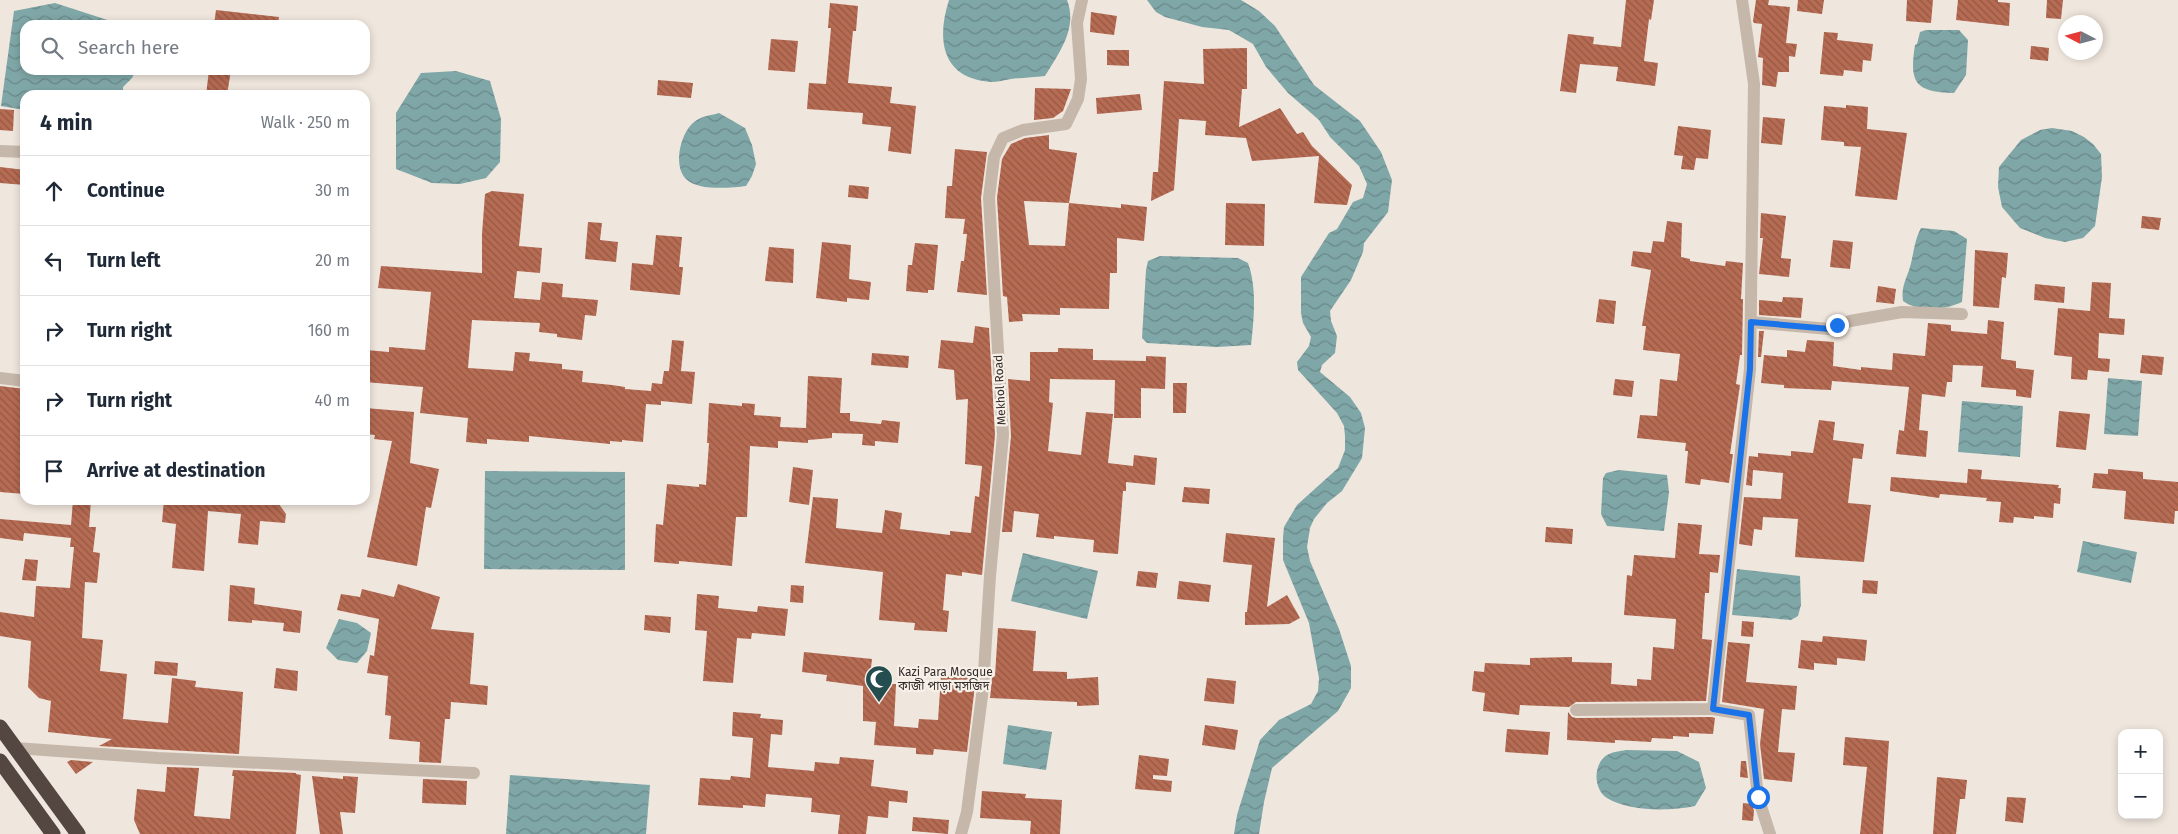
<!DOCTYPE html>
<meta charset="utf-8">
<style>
:root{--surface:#fff;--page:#f2f2f3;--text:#1f2937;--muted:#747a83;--line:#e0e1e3}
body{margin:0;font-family:"Fira Sans","Noto Sans Bengali",sans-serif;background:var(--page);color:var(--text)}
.controls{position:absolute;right:15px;bottom:15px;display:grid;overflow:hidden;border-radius:10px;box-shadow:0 2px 8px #0003}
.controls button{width:45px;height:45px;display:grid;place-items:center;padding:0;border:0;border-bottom:1px solid var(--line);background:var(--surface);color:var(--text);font:25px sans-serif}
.compass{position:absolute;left:2058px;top:15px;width:45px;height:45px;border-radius:50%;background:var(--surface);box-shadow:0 2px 8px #0003;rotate:276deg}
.stop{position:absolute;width:15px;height:15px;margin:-11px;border:4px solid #1a73e8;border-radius:50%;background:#fff}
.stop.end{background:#1a73e8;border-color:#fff;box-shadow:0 1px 5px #0008}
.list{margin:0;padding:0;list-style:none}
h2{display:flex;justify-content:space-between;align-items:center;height:65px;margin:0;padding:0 20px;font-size:21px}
h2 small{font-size:16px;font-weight:400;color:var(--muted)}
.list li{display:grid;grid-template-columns:32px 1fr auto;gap:15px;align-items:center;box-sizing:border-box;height:70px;padding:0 20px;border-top:1px solid var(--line)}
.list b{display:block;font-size:19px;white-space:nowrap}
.list em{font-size:16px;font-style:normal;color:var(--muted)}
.icon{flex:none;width:28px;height:28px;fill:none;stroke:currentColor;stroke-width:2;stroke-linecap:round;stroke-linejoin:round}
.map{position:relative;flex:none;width:2178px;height:834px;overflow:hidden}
.search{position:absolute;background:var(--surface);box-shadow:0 2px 8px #0003;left:20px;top:20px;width:350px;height:55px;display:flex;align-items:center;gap:12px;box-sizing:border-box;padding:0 18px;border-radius:15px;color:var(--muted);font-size:19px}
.panel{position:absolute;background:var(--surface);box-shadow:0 2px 8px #0003;left:20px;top:90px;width:350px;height:415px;border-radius:15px}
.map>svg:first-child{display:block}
.water{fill:url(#water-waves)}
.building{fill:url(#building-back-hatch)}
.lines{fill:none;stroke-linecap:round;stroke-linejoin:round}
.minor{stroke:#c5b7aa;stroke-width:12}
.highway{stroke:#544741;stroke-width:15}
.route{stroke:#1a73e8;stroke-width:6}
.labels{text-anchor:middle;stroke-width:4.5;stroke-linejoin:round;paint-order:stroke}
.street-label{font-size:12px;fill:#342c29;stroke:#f7f0e9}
.poi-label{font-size:12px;fill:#342c29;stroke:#f7f0e9;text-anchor:start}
</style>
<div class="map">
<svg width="2178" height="834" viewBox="0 0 2178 834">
<defs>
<pattern id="water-waves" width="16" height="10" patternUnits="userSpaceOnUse" patternTransform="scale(1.25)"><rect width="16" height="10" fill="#80a7a8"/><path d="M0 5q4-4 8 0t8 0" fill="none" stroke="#6a8889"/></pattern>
<pattern id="building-back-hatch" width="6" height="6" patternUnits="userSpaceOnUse" patternTransform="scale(1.25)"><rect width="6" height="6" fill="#b66b53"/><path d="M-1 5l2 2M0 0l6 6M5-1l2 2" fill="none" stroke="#955845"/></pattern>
</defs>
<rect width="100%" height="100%" fill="#efe6dd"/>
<g class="water">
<path d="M949,0H1067C1078,28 1059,53 1045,76C1034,77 1022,78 1011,79C1004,80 997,82 991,82C942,79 936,40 949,0Z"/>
<polygon points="1147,0 1241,0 1259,11 1275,26 1314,85 1360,121 1381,152 1392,180 1388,212 1364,243 1363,252 1351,280 1330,311 1331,321 1337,336 1335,353 1322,365 1320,372 1350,397 1361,413 1365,428 1362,458 1342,491 1327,503 1314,519 1310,528 1307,547 1310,561 1339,629 1351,666 1351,688 1338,711 1272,768 1264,802 1259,834 1234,834 1237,815 1260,740 1279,720 1311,704 1318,691 1319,678 1309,623 1283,560 1283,537 1284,527 1297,505 1338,468 1345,450 1345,436 1344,426 1337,413 1298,370 1297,362 1309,346 1311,337 1303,323 1301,313 1301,277 1329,233 1337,229 1353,202 1363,198 1367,184 1359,166 1330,137 1319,120 1288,93 1266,67 1253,44 1229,30 1202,27 1165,17 1156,12"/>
<polygon points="55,3 123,25 25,25 25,70 136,70 132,78 123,87 123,95 25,95 25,110 1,106 14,11"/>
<path d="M1926,30H1959L1968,40L1966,75L1954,93C1915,92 1909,83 1915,45L1917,44L1920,32Z"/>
<polygon points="456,71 490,81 501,119 500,162 486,178 460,184 432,183 396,169 396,113 421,73"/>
<path d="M719,113L745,128L752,145L756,164L752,176L746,186C731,188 697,191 686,179C672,165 681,129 697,120C703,116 712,115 719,113Z"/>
<polygon points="2052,128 2072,131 2084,137 2093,144 2101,154 2102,177 2095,226 2083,238 2065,242 2045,238 2020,228 2002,207 1998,187 1999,167 2021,140 2040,130"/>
<path d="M1921,228L1954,231L1967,239L1962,302C1945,310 1920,313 1903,301C1901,287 1906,280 1910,267C1914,253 1914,241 1921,228Z"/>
<path d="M1160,256L1238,258L1248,263C1257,288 1254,318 1251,345L1217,347L1147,343L1142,338L1146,270L1148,261Z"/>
<polygon points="2108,378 2142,381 2138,436 2104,434"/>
<polygon points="1962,401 2023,406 2020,457 1958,452"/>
<polygon points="1619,470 1667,475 1669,492 1664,531 1607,526 1601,514 1603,478 1606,473"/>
<polygon points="485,471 625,472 625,570 484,569"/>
<polygon points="2083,541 2137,552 2131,583 2077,572"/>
<polygon points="1023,553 1098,571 1087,619 1011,601"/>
<polygon points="1737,569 1800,576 1801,605 1798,616 1791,620 1732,615"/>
<polygon points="339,619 357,623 371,633 367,651 357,663 338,660 326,648"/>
<polygon points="1008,725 1052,732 1046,770 1003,764"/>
<path d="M1626,750L1677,751L1699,762L1706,788L1695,806C1670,811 1630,812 1607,798C1593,789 1593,764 1607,755C1612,752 1621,751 1626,750Z"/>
<polygon points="510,775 650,785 646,834 506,834"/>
</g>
<g class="building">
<polygon points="1626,0 1654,0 1651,20 1649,19 1644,61 1658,63 1655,86 1616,81 1618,67 1580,64 1576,93 1560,91 1568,34 1594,37 1593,44 1621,47"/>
<polygon points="1756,0 1769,0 1768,5 1790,7 1786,43 1797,44 1795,57 1789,56 1789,72 1778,72 1776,87 1762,85 1763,58 1758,57 1762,24 1754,23 1753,21"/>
<polygon points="1798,0 1824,0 1822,14 1797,11"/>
<polygon points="1907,0 1933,0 1931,23 1906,21"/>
<polygon points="1958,0 1998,0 1998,2 2010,3 2009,26 1956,20"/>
<polygon points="2047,0 2063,0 2061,19 2046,18"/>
<polygon points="830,3 858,6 856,31 853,31 848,83 892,87 890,103 916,106 911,154 888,151 891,127 862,124 863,113 807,109 809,83 826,84 831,28 828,28"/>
<polygon points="216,10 279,17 278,25 214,25"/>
<polygon points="1091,12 1117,16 1114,35 1090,32"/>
<polygon points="1824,32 1838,33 1837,40 1873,44 1871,61 1863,60 1862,72 1844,70 1843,76 1820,74"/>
<polygon points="771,39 798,41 795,72 768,70"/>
<polygon points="2031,46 2049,48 2048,61 2030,59"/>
<polygon points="1247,48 1247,89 1242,89 1239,127 1280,108 1297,134 1303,132 1312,146 1352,185 1347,205 1314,203 1319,156 1252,161 1246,138 1205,135 1206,121 1179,119 1174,190 1151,201 1153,172 1158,172 1164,81 1204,84 1203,49"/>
<polygon points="1107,50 1129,50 1129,66 1107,65"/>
<polygon points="209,70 231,70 227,95 206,95"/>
<polygon points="658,80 693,83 691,98 657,95"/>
<polygon points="1035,88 1071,89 1063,111 1053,118 1034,120"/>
<polygon points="1140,94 1142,110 1097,114 1096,98"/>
<polygon points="1846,105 1868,107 1867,129 1907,133 1897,200 1855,196 1861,147 1844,146 1844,142 1821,140 1824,106 1846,108"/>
<polygon points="0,109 14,110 13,131 0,130"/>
<polygon points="1763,117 1785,119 1782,145 1761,143"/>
<polygon points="1678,126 1711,130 1708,159 1696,158 1694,170 1681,169 1683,156 1674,155"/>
<polygon points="1049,135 1049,149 1077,153 1069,203 1024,201 1029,245 1065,246 1069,203 1121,208 1121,204 1147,207 1144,241 1117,238 1117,273 1110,273 1109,309 1060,308 1060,315 1022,314 1023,321 1009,322 1007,297 1003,296 997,198 1002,159 1011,144 1025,138"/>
<polygon points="955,149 987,152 981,198 987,295 957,292 961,261 964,261 967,234 963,234 965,219 945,218 947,186 952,186"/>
<polygon points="0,167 25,170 25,185 0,183"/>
<polygon points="849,185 869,187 868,199 848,197"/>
<polygon points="492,191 524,194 519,246 542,248 540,273 517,271 514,298 540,300 542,282 563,284 562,297 598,300 596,316 585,315 582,340 557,337 557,334 539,332 540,323 472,320 468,368 513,371 515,352 530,353 529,361 562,364 562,369 583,371 582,382 612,385 625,387 625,389 651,391 652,383 662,384 664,371 669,371 672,340 684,341 681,371 695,372 692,404 661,401 661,405 646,404 643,442 622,440 622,442 610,441 610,444 529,436 529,442 487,439 487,444 466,442 468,418 420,413 423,387 365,382 366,350 389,352 389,347 425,350 431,292 378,288 381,266 482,273 482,234 485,194"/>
<polygon points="1226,203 1265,204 1264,246 1225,245"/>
<polygon points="1761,213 1786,216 1781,258 1791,259 1789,277 1759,274 1763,238 1760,238"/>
<polygon points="2142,216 2161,218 2159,230 2141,228"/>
<polygon points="1667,221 1682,223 1681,257 1690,259 1690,261 1725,266 1726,261 1743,263 1741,299 1743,299 1742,355 1740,355 1736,384 1740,385 1730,454 1733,454 1729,483 1701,479 1700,485 1685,483 1688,451 1685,451 1686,443 1637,438 1640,415 1657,416 1660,379 1677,381 1680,354 1643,350 1646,326 1642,326 1651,270 1631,266 1633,251 1651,253 1653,241 1664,242"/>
<polygon points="588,222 602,223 600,240 618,242 616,262 585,259"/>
<polygon points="656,235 682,237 679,267 683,267 680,295 630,290 632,263 653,265"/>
<polygon points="1833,240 1853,242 1850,269 1830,267"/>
<polygon points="822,242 851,245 849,279 871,282 869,300 847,298 847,302 816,298"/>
<polygon points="915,243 938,245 934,290 928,290 928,293 906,291 908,265 912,265"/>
<polygon points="769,247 794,249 793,283 765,281"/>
<polygon points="1975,250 2008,253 2006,278 2002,277 1999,308 1973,306"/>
<polygon points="2092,282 2111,283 2109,318 2125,319 2124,335 2099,333 2098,358 2110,359 2109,372 2088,370 2087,380 2071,379 2072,357 2054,355 2058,308 2090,311"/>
<polygon points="2035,284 2065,287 2064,303 2034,300"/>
<polygon points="1878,286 1896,289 1894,304 1876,302"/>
<polygon points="1783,297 1803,298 1801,318 1759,315 1759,300 1782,302"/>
<polygon points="1599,299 1616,301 1614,324 1596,322"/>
<polygon points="1988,320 2004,322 2001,359 2016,361 2016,368 2034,370 2031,398 2016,396 2016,390 1981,387 1983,366 1953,365 1952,382 1947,382 1945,397 1922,394 1919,430 1928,431 1926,457 1896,454 1899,430 1904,431 1909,387 1832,381 1831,390 1784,388 1784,385 1761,383 1764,355 1787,357 1787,350 1805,352 1807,340 1834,342 1833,366 1861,370 1861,367 1892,370 1893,353 1925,356 1928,323 1951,325 1951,331 1987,334"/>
<polygon points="975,326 989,328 995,435 982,575 962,572 962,576 946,574 943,610 949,611 947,632 914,630 915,623 879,620 883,572 805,563 813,497 838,499 836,528 882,533 885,510 902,513 900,529 950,535 950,531 971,533 975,496 979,497 982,466 965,464 968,399 956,400 954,370 938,368 941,340 973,343"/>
<polygon points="1759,331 1764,331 1761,357 1758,357"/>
<polygon points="1058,348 1093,349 1093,360 1146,361 1146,356 1166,357 1165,389 1141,388 1141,418 1114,418 1115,380 1050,379 1049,402 1053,403 1048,451 1081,455 1086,412 1113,414 1108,463 1133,466 1134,455 1157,458 1155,485 1126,482 1126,491 1123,491 1118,554 1093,552 1094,540 1054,536 1054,539 1036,537 1039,514 1014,511 1012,532 1002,532 1011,436 1008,379 1030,381 1030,352 1058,352"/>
<polygon points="872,353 909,356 908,368 871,365"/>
<polygon points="2142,355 2164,357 2162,375 2140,373"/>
<polygon points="808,376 842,378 840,413 850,413 850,421 881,424 882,420 900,422 898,443 875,441 875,446 862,445 863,434 832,433 832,438 808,440 808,443 778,441 778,448 750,446 747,517 736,517 732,566 679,561 679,564 654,562 656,524 663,525 667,484 699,487 699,484 706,485 709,443 707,443 709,403 742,406 742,403 755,404 754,415 781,417 780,427 806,428"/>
<polygon points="1615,379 1634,381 1632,397 1613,395"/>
<polygon points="1173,383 1187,383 1186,413 1173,413"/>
<polygon points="0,386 25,389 24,494 0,492"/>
<polygon points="365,408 414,412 410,463 439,469 431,508 426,507 417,566 367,557 392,441 374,439 375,435 365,434"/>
<polygon points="2059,411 2090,414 2086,450 2056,447"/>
<polygon points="1819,420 1835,422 1833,440 1864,444 1862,459 1853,458 1848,503 1871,505 1864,562 1795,557 1798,519 1763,517 1762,530 1754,529 1752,546 1739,544 1744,497 1781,499 1783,473 1753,470 1752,486 1746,485 1749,456 1758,457 1758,453 1791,456 1791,451 1813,453"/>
<polygon points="793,467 813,470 809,505 789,502"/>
<polygon points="1968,469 1982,470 1981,479 2059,485 2058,488 2061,488 2060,504 2054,503 2053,518 2034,516 2034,519 2014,517 2013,523 1999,522 2001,502 1986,501 1987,498 1940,494 1939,498 1890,491 1891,477 1967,483"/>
<polygon points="2108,469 2143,472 2143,479 2178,482 2178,511 2175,511 2174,524 2124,519 2126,491 2092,488 2094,473 2108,474"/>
<polygon points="1184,487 1210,489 1209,504 1182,502"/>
<polygon points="73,500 91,500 89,527 96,527 93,552 100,553 97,583 85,582 82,638 103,640 100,671 127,674 123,719 168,723 172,678 196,681 195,687 243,692 239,754 99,746 112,739 48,732 51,701 39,698 28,687 31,641 0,636 0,612 34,617 36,586 70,588 74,547 70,547 71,538 24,533 23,541 0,538 0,519 71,525"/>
<polygon points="164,500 276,500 286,514 285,523 260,521 258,545 238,543 241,514 208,511 204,571 172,568 176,524 162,522"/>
<polygon points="1678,523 1702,525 1699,554 1720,555 1718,573 1710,572 1709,593 1705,593 1702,639 1712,640 1706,701 1576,702 1569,707 1520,705 1519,715 1483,711 1485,693 1472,691 1474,671 1484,672 1485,663 1530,665 1530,658 1572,657 1572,662 1612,663 1611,684 1637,686 1637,679 1651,680 1653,647 1674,649 1676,619 1624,615 1627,575 1632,576 1634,555 1675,558"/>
<polygon points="1546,527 1573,529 1572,544 1545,542"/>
<polygon points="1226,533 1275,538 1267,607 1287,595 1300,618 1289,624 1245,625 1245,612 1247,612 1252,565 1223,562"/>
<polygon points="25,559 38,560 36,581 22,580"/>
<polygon points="1138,571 1158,573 1156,588 1136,586"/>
<polygon points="1863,580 1878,581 1877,594 1862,593"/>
<polygon points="1179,581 1211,585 1209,602 1177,599"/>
<polygon points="398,584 440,597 431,629 474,633 470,684 488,686 487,705 451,702 450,719 445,719 441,763 419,762 420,742 389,739 391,716 385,715 388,676 367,673 370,655 374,656 379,619 337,610 341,594 360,597 362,589 394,597"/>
<polygon points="230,585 255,588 254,604 302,611 300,633 283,631 284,623 252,620 252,623 228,621"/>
<polygon points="791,585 804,586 803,603 790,602"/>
<polygon points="697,594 719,596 718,608 757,612 758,606 788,609 785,636 752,633 751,639 737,638 733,683 703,681 707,631 695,630"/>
<polygon points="645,615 671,617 670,633 644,630"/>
<polygon points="1742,621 1754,622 1753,637 1741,636"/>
<polygon points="998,628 1036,631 1033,671 1067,672 1067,679 1098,677 1099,705 1077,706 1077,702 990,698 992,678 995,676"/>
<polygon points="1823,636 1867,640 1865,661 1837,658 1837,665 1814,663 1814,670 1798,668 1801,640 1822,642"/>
<polygon points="1728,642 1750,644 1746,682 1797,686 1795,710 1782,709 1778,752 1795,753 1792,782 1764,779 1760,744 1764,709 1722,702"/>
<polygon points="804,652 872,659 869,685 896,684 894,726 918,728 919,719 938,720 941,676 976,677 967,752 934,749 933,755 916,754 916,748 874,745 876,722 863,721 863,686 826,681 827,675 802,672"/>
<polygon points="155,661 178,663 177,676 154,674"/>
<polygon points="276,668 298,671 297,691 274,688"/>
<polygon points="1207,678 1236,681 1234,704 1204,701"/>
<polygon points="733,712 761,714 760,718 783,720 782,735 771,734 768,767 814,771 815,762 839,764 840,757 874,760 871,786 908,791 907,803 889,801 888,818 868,816 866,834 838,834 840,815 811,812 812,798 766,794 765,807 743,805 743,808 698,805 700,778 730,780 731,776 750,778 753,738 732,736"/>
<polygon points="1568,712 1572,717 1576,718 1712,717 1715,718 1713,734 1689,733 1689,737 1673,736 1673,739 1652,738 1651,742 1615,740 1615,743 1567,740"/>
<polygon points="1205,725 1238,730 1235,750 1202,745"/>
<polygon points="1507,729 1550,732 1548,755 1505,752"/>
<polygon points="1845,737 1889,741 1883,834 1860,834 1867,767 1843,765"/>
<polygon points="1139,755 1169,759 1167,776 1153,775 1153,779 1172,781 1171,792 1135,789"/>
<polygon points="71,760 93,762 76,774 67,762"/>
<polygon points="1741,761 1746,761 1748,778 1740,777"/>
<polygon points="167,767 199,768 194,816 230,819 234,776 232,776 233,770 296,773 296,774 301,775 296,834 140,834 134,820 137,789 165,792"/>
<polygon points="312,776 343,779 343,776 358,777 355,813 340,812 343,834 320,834"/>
<polygon points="1937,777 1967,780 1965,799 1960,799 1956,834 1933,834"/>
<polygon points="423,779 467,781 466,805 422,803"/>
<polygon points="982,791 1026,794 1025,798 1062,800 1060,834 1030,834 1031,821 980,818"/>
<polygon points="2007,797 2026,798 2023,823 2005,821"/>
<polygon points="1743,803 1752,804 1754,811 1753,821 1742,820"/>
<polygon points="913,817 949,820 948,834 912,831"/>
</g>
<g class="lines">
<g class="minor">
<polyline points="0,151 25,152"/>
<polyline points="1751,322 1829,329 1850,321 1902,312 1962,314"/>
<polyline points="0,378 25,381"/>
<polyline points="1713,709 1749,715 1758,797 1770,834"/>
<polyline points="1576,710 1713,709 1750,369 1754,84 1742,0"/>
<polyline points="15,748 158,758 474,773"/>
<polyline points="961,834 967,812 983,688 990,576 1003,435 989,198 994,157 1003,138 1023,130 1066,124 1078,99 1081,79 1077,23 1082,0"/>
</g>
<g class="highway">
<polyline points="0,727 78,834"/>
<polyline points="0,761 53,834"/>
</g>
</g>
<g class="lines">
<polyline class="route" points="1758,797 1749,715 1713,709 1750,369 1751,322 1830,329 1837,325"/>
</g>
<defs>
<g id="mosque-pin" transform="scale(1.4375)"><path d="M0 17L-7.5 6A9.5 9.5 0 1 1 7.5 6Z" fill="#244d50" stroke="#f7f0e9"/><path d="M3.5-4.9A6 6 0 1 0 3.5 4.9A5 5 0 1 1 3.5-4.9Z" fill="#fff"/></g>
</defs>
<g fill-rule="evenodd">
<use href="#mosque-pin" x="879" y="679"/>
</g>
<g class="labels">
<g class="street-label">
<text transform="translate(1000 390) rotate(-93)" y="4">Mekhol Road</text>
</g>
<g class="poi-label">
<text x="898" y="676">Kazi Para Mosque<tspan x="898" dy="14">কাজী পাড়া মসজিদ</tspan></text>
</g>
</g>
</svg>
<div class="controls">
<button>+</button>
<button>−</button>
</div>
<svg class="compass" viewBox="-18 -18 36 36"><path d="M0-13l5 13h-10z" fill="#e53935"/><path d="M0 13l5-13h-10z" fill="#747a83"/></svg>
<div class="stop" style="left:1758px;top:797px"></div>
<div class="stop end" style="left:1837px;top:325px"></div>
<div class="search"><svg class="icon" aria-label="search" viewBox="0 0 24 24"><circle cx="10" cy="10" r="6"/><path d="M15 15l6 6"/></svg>Search here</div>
<section class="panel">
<h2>4 min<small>Walk · 250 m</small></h2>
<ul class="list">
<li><svg class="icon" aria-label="ahead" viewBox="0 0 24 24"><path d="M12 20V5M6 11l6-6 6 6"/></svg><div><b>Continue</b></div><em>30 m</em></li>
<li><svg class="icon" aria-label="left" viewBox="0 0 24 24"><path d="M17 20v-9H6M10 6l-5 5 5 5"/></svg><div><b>Turn left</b></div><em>20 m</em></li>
<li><svg class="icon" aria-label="right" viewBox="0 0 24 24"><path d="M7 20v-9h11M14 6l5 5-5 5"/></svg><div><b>Turn right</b></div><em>160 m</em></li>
<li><svg class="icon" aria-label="right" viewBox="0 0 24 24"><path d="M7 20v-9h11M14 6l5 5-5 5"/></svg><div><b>Turn right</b></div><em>40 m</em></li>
<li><svg class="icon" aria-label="arrive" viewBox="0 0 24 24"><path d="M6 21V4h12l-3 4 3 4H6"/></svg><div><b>Arrive at destination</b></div></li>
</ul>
</section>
</div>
